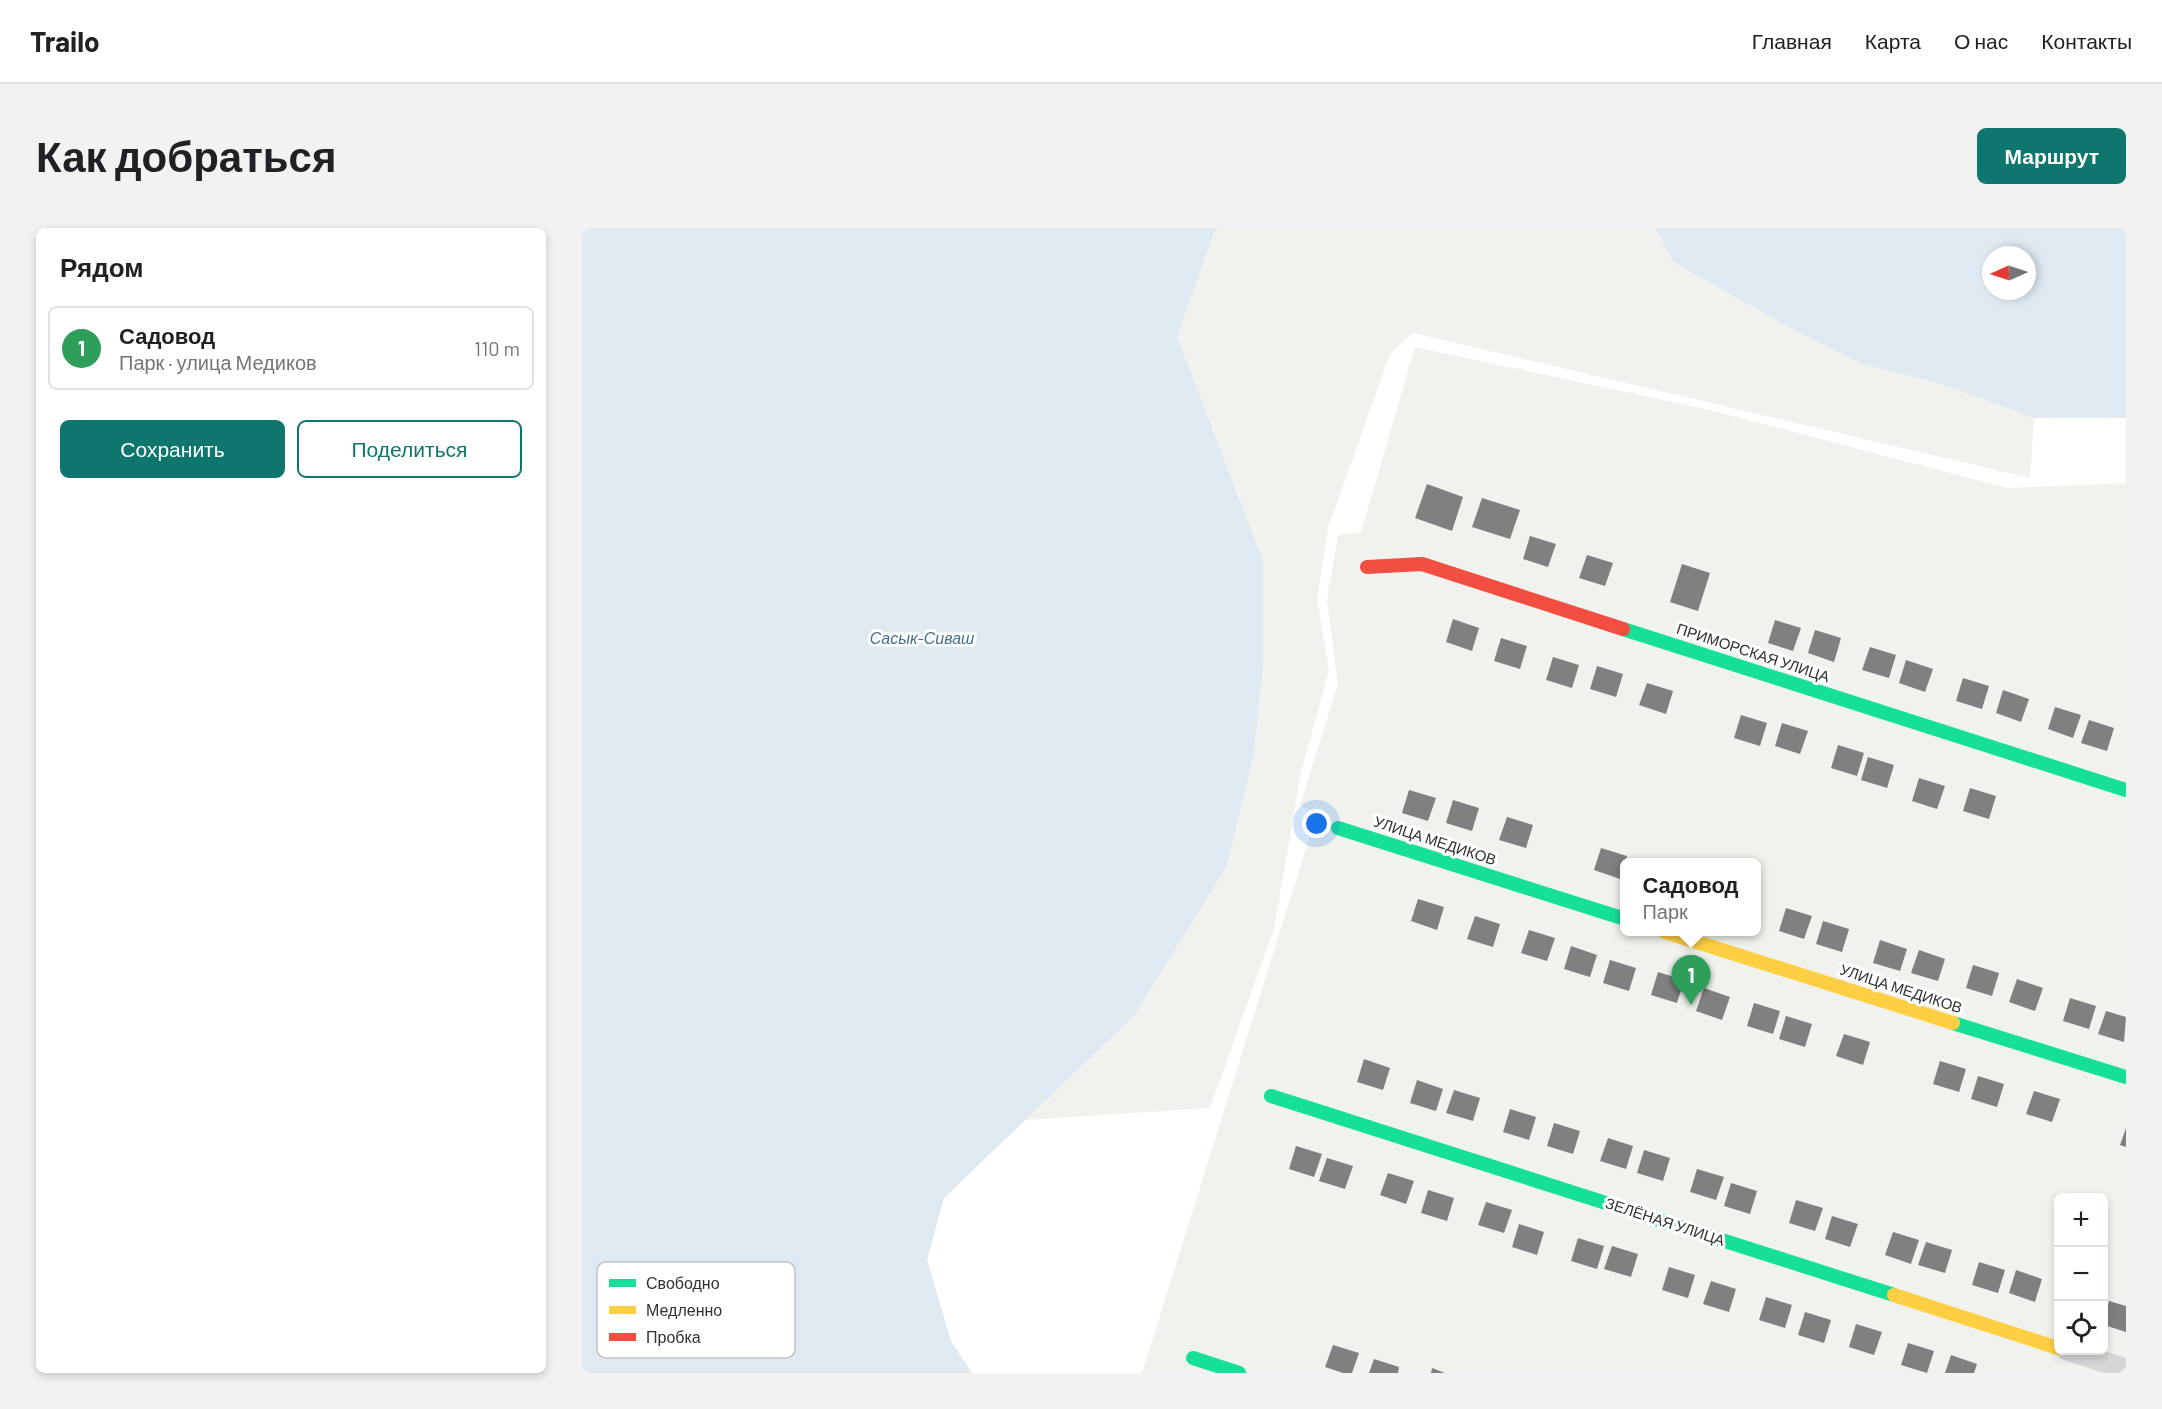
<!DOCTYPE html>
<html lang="ru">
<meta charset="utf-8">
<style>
:root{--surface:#fff;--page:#f2f2f2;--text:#202124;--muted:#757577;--line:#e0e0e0;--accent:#0f766e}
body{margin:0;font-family:Barlow,sans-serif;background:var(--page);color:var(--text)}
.controls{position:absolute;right:18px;bottom:18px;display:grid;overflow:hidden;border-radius:9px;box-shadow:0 3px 9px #0003}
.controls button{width:54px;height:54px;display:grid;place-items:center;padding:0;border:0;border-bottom:2px solid var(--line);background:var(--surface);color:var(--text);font:30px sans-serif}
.compass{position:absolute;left:1400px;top:18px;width:54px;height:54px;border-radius:50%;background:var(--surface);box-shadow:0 3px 9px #0003;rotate:267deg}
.you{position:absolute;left:735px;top:596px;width:21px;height:21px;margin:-15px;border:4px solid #fff;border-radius:50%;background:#1a73e8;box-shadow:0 0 0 9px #1a73e833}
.badge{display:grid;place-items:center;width:39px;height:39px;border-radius:50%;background:var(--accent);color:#fff;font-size:20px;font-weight:700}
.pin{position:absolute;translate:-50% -50px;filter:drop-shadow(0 2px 3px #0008)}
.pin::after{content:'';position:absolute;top:32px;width:21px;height:18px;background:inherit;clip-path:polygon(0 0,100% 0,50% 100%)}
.popup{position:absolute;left:1038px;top:630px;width:141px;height:78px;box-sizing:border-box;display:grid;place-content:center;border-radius:9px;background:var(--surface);filter:drop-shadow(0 2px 4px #0005);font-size:20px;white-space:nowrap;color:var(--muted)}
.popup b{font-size:22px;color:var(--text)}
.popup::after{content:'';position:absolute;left:50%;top:100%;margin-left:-12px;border:12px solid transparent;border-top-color:var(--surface)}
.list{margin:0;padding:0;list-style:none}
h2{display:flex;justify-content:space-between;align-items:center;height:78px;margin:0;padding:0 24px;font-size:26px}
h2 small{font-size:20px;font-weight:400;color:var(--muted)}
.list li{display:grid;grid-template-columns:39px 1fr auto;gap:18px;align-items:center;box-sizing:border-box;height:84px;margin:0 12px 12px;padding:0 12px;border:2px solid var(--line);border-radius:9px}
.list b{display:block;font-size:22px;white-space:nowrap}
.list p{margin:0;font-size:20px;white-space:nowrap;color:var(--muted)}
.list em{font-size:20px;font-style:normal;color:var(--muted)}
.actions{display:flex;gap:12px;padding:18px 24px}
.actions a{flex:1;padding:14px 0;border:2px solid var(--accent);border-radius:9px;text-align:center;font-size:21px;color:var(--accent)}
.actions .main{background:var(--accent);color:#fff}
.icon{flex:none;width:33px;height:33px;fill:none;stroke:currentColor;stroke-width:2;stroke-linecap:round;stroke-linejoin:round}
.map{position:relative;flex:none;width:1544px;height:1145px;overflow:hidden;border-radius:9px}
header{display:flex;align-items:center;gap:36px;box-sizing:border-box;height:84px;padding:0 30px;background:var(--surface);border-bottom:2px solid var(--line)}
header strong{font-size:28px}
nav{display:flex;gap:33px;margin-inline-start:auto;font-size:21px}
.intro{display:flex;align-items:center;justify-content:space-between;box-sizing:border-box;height:144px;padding:0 36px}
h1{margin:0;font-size:42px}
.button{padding:15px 27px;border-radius:9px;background:var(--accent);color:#fff;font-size:21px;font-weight:700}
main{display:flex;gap:36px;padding:0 36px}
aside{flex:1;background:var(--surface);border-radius:9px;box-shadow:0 3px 9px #0003}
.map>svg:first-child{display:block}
.green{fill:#f0f3ed;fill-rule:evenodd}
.water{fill:#dee9f1;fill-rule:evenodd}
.building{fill:#808080}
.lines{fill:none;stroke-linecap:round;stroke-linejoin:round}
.street{stroke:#d6d6d6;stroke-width:21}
.fast{stroke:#16e098;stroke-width:14}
.slow{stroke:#ffcf43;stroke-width:14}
.jam{stroke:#f24e42;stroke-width:14}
.labels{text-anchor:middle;stroke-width:6;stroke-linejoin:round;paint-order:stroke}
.street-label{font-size:15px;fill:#323232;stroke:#fff}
.water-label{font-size:16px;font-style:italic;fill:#45718f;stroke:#fff}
.key{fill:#fff;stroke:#c2c2c2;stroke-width:1.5}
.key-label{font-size:16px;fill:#323232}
</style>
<header>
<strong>Trailo</strong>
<nav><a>Главная</a><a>Карта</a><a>О нас</a><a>Контакты</a></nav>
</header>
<div class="intro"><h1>Как добраться</h1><a class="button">Маршрут</a></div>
<main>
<aside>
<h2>Рядом<small></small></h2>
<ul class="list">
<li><span class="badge" style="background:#2e9e5b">1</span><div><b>Садовод</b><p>Парк · улица Медиков</p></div><em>110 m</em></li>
</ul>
<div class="actions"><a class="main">Сохранить</a><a>Поделиться</a></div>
</aside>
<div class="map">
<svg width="1544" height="1145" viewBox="0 0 1544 1145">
<rect width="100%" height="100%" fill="#fff"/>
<g class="green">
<polygon points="638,0 1073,0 1092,35 1207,99 1281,136 1363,157 1452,190 1448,250 831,105 808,126 746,300 735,372 747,443 719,544 692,701 628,880 444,892 552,788 645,638 672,525 681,440 681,333 595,108 632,5"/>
<path d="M833,119L1128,182L1425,260L1544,255V1145H560L735,585L718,577L756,456L745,372L756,307L779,304ZM1043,634H1175V704H1043ZM1476,970H1522V1122H1476Z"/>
</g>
<g class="water">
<polygon points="0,0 638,0 632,5 595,108 681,333 681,440 672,525 645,638 552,788 362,970 345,1032 369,1113 390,1145 0,1145"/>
<path d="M1073,0H1544V190H1452L1363,157L1281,136L1207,99L1092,35ZM1409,27H1445V63H1409Z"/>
</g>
<g class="building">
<polygon points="845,256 881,269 870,303 833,290"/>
<polygon points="900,270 938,282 928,311 890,299"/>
<polygon points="948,308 974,316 966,339 941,331"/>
<polygon points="1005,327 1031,335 1023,358 997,350"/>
<polygon points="1100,336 1128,345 1116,383 1088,374"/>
<polygon points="871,391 897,400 890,423 864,414"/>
<polygon points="1193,392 1219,400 1211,423 1186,415"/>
<polygon points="1233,402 1259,410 1252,434 1226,425"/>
<polygon points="919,410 945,418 938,441 912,433"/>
<polygon points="1288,419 1314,427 1307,450 1280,442"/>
<polygon points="971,429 997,437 990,460 964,452"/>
<polygon points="1324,432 1351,441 1343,464 1317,455"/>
<polygon points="1015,438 1041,446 1034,469 1008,461"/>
<polygon points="1381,450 1407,458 1400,481 1374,473"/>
<polygon points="1065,455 1091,463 1084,486 1057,477"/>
<polygon points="1421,462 1447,471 1439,494 1414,485"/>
<polygon points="1473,479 1499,487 1491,510 1466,501"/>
<polygon points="1159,487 1185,495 1178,518 1152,510"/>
<polygon points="1507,492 1532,500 1525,523 1499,515"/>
<polygon points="1200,495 1226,503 1218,526 1193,518"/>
<polygon points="1256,517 1282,525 1275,548 1249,540"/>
<polygon points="1286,529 1312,537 1305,560 1279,552"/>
<polygon points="1337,550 1363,558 1355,581 1330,573"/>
<polygon points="1388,560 1414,568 1407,591 1381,583"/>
<polygon points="827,562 854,570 846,593 820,585"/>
<polygon points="871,572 897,580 890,603 864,595"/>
<polygon points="925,589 951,597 944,620 917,612"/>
<polygon points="1019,620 1045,628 1038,651 1012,642"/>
<polygon points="836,671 862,679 855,702 829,693"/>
<polygon points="1204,680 1230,688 1222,711 1197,703"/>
<polygon points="893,688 918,696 911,719 885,711"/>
<polygon points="1241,693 1267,701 1260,724 1234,716"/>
<polygon points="947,702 973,710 965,733 939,725"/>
<polygon points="1298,712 1325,721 1318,743 1291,735"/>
<polygon points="989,718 1015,727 1008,749 982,741"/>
<polygon points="1337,722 1363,731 1356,753 1329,745"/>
<polygon points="1028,732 1054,740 1047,763 1021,755"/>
<polygon points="1391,737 1417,745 1410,768 1384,760"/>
<polygon points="1076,744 1102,752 1095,775 1069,767"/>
<polygon points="1435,751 1461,760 1453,783 1427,774"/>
<polygon points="1122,760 1148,769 1140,792 1114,783"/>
<polygon points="1488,770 1514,778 1507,801 1481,793"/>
<polygon points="1172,775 1198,783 1191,806 1165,798"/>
<polygon points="1524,783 1544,789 1542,814 1516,806"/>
<polygon points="1204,788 1230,796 1223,819 1197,811"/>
<polygon points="1262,806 1288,814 1281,837 1254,828"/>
<polygon points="782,831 808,840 801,862 775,854"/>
<polygon points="1358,833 1384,841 1377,864 1351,856"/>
<polygon points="1396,848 1422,856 1415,879 1389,871"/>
<polygon points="835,852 861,861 854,883 828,875"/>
<polygon points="872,862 898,870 891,893 864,885"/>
<polygon points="1452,863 1478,871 1470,894 1444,886"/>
<polygon points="928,881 954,889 947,912 921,904"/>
<polygon points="972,895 998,903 991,926 965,918"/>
<polygon points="1544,900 1544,919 1538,917"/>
<polygon points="1026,910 1051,918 1044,941 1018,933"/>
<polygon points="714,918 740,926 732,949 707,941"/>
<polygon points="1062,922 1088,930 1081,953 1055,945"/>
<polygon points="745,930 771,938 763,961 737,953"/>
<polygon points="1115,941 1142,949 1134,972 1108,964"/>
<polygon points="806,945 832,953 824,976 798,967"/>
<polygon points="1149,955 1175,963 1168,986 1142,978"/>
<polygon points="846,962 872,970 865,993 839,985"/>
<polygon points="1214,972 1241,980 1233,1003 1207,995"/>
<polygon points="904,974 930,982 922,1005 896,997"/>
<polygon points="1250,988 1276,996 1268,1019 1243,1011"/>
<polygon points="937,996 962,1004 955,1027 930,1019"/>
<polygon points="1311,1004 1337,1012 1329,1036 1303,1027"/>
<polygon points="996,1010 1022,1018 1015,1041 989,1033"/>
<polygon points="1344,1014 1370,1022 1363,1045 1336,1037"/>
<polygon points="1030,1018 1056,1026 1049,1049 1022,1041"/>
<polygon points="1397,1034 1423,1042 1416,1065 1390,1057"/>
<polygon points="1087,1039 1113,1047 1106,1070 1080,1062"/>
<polygon points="1434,1042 1460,1051 1453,1074 1427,1065"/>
<polygon points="1129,1053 1154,1061 1147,1084 1121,1076"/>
<polygon points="1184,1069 1210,1077 1203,1100 1177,1092"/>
<polygon points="1527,1073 1544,1078 1544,1104 1522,1097"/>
<polygon points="1223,1084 1249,1092 1242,1115 1216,1107"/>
<polygon points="1274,1096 1300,1104 1292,1127 1267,1119"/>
<polygon points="1326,1115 1352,1123 1345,1145 1319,1137"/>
<polygon points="751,1117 777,1125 770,1145 761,1145 743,1139"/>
<polygon points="1369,1127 1395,1136 1392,1145 1363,1145"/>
<polygon points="792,1131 817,1139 816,1145 787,1145"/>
<polygon points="850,1140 863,1145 849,1145"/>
</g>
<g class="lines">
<polyline class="street" points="1485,1122 1544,1141"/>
<g class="fast">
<polyline points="1041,401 1544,562"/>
<polyline points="756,600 1043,691"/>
<polyline points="1371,795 1544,849"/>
<polyline points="689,868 1312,1067"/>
<polyline points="611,1130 657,1145"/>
</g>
<g class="slow">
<polyline points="1083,704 1371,795"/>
<polyline points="1312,1067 1476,1120"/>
</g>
<polyline class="jam" points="785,339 840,336 1041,401"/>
</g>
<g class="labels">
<g class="street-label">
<text transform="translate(1171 425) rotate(18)" y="5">ПРИМОРСКАЯ УЛИЦА</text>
<text transform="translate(853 613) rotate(18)" y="5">УЛИЦА МЕДИКОВ</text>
<text transform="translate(1319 761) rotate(18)" y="5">УЛИЦА МЕДИКОВ</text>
<text transform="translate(1083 994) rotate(18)" y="5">ЗЕЛЁНАЯ УЛИЦА</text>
</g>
<g class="water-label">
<text x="340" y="416">Сасык-Сиваш</text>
</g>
</g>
<rect x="15" y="1034" width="198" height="96" rx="9" class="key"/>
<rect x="27" y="1051" width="27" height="8" fill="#16e098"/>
<rect x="27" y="1078" width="27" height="8" fill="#ffcf43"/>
<rect x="27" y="1105" width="27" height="8" fill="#f24e42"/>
<g class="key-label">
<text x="64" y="1061">Свободно</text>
<text x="64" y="1088">Медленно</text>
<text x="64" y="1115">Пробка</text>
</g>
</svg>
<div class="controls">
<button>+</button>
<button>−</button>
<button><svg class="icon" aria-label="locate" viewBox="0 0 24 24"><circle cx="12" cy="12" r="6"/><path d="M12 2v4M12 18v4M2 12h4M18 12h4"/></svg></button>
</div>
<svg class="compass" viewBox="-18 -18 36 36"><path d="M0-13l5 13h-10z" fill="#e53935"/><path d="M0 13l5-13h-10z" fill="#757577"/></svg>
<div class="you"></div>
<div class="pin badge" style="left:1109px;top:777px;background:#2e9e5b">1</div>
<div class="popup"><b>Садовод</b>Парк</div>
</div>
</main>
